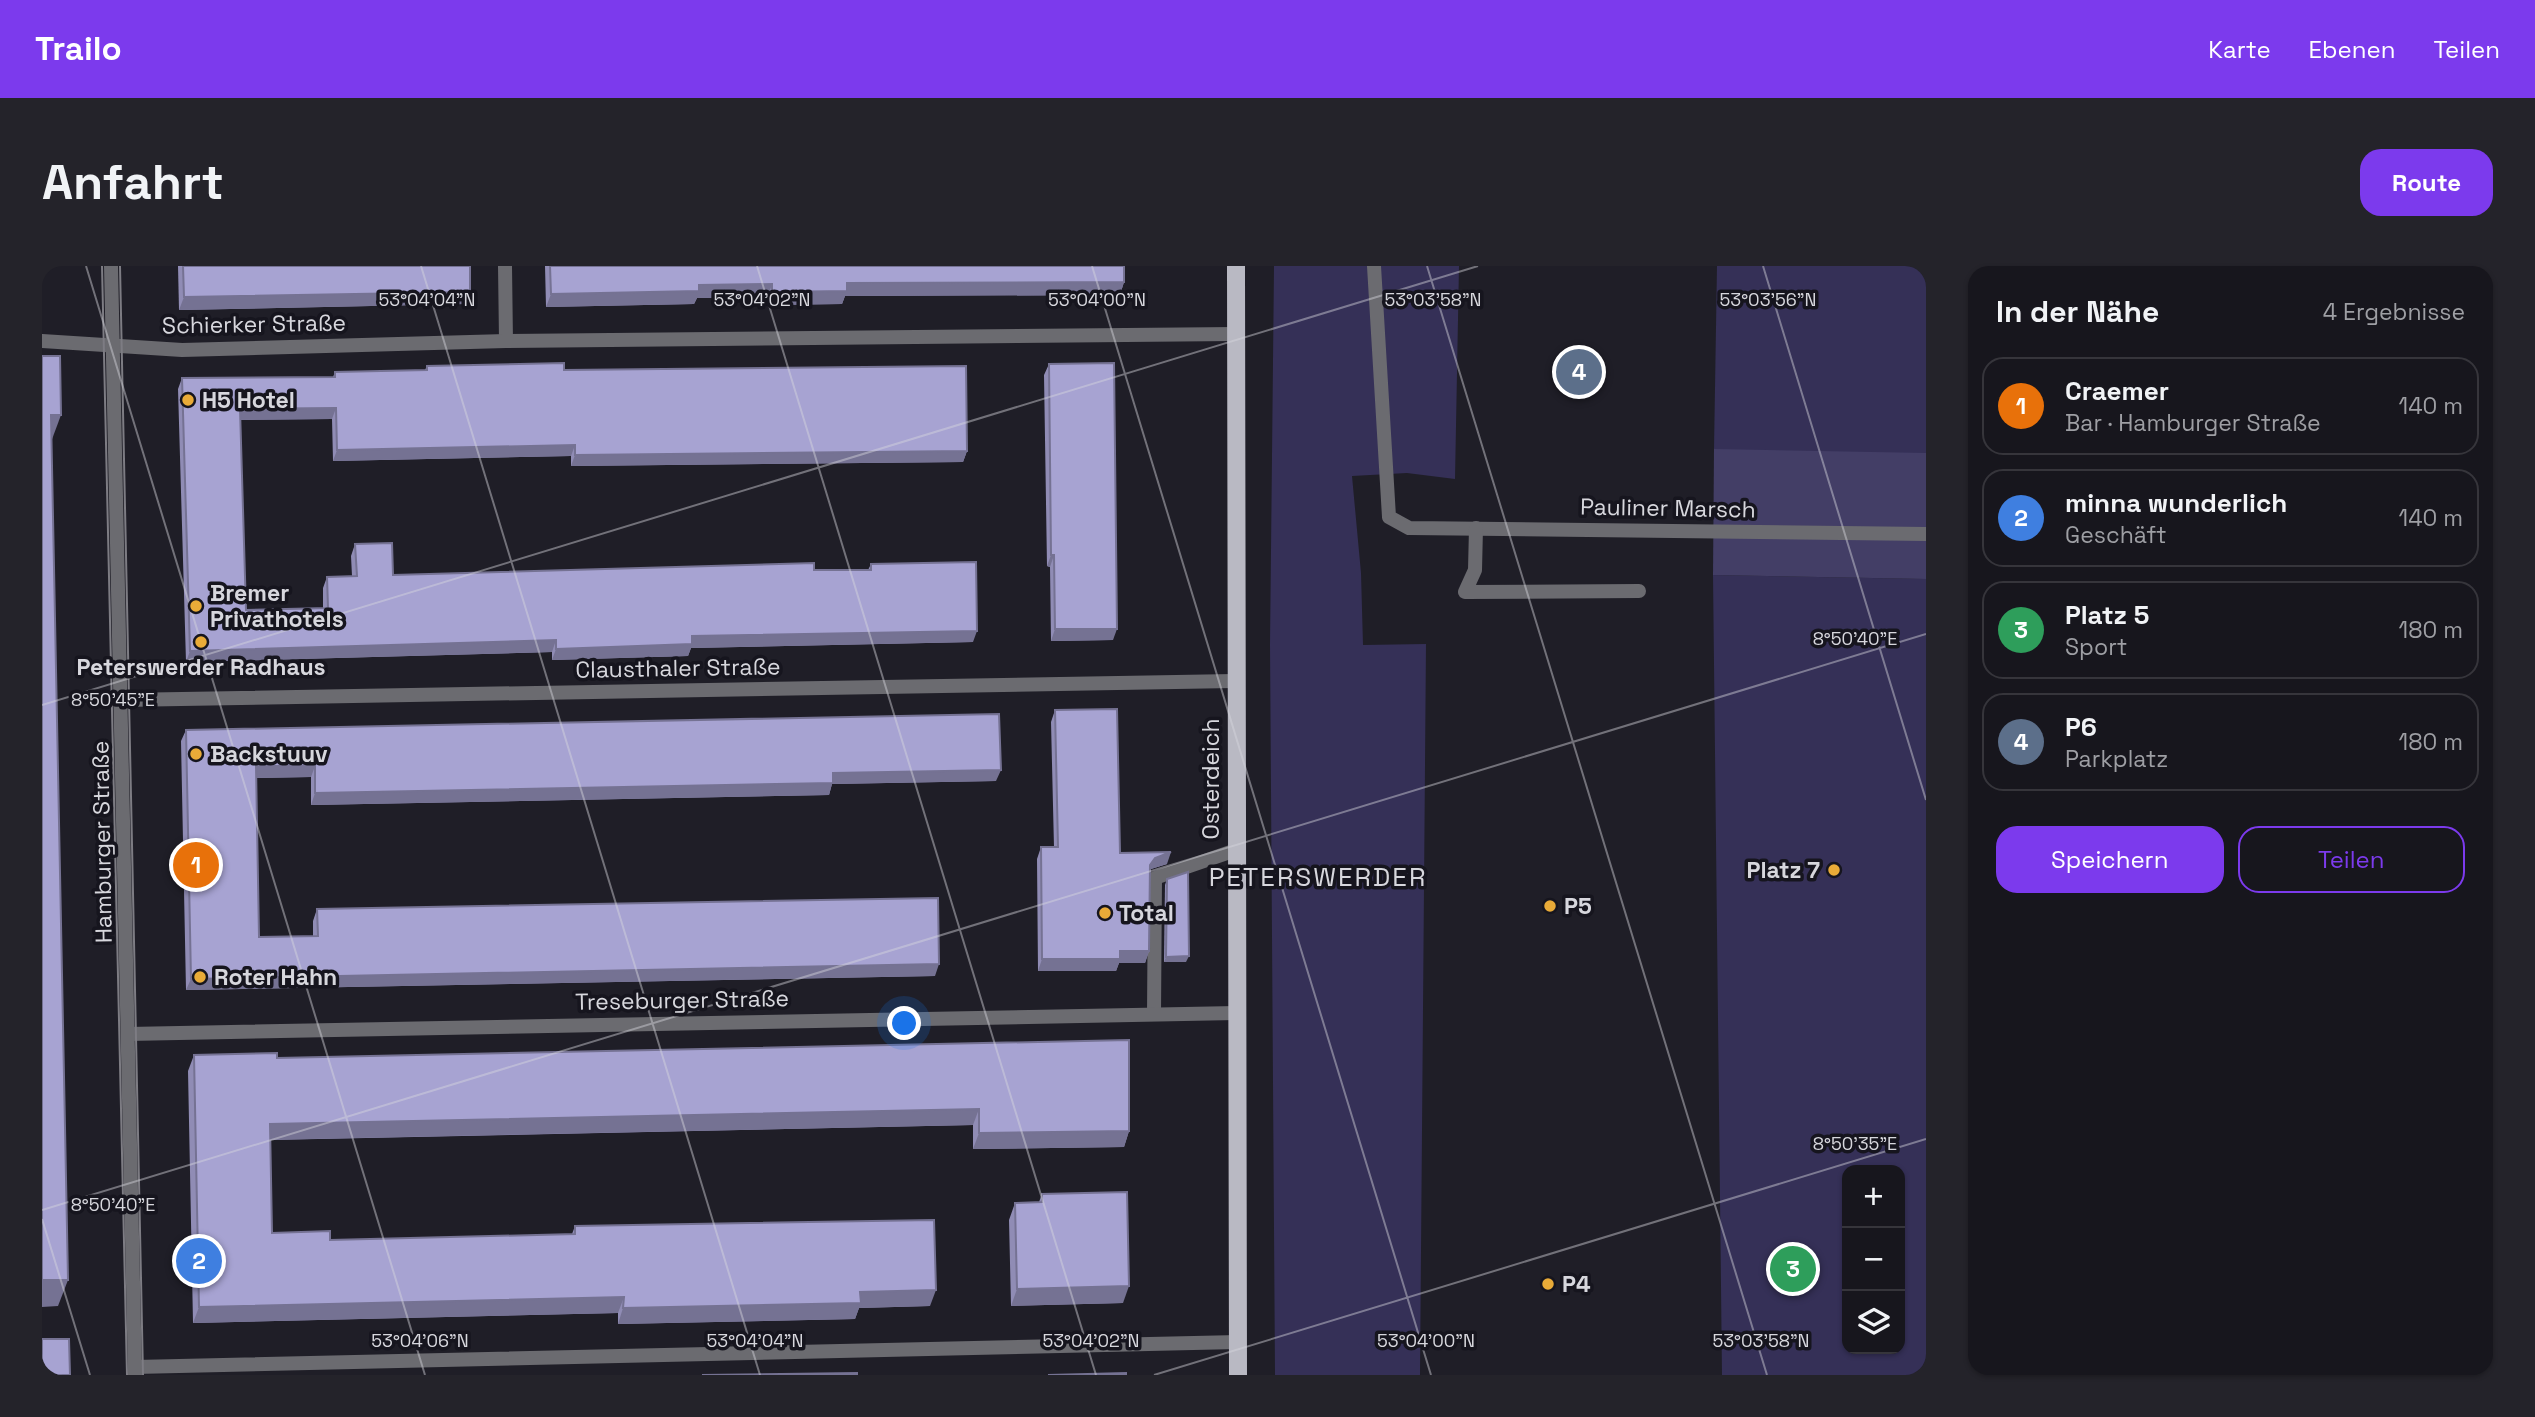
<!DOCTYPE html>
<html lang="de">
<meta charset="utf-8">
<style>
:root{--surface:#17161d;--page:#24232a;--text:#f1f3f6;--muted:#9e9fa4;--line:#36353b;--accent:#7c3aed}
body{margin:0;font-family:"Space Grotesk",sans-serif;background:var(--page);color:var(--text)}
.controls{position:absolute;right:21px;bottom:21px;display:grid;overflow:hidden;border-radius:14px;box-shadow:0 2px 5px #0004}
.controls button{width:63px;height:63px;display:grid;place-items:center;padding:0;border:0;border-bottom:2px solid var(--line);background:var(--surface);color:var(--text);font:35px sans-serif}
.you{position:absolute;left:863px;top:758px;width:24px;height:24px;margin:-18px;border:5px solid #fff;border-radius:50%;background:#1a73e8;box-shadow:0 0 0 10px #1a73e833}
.badge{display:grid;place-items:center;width:46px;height:46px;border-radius:50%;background:var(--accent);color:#fff;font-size:23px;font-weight:700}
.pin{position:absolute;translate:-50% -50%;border:4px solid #fff;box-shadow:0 2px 7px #0006}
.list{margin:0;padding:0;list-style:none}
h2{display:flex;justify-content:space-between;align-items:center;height:91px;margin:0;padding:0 28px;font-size:30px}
h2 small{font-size:23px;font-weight:400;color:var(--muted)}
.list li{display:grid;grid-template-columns:46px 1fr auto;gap:21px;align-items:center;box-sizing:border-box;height:98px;margin:0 14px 14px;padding:0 14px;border:2px solid var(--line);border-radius:21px}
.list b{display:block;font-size:26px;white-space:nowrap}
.list p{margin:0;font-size:23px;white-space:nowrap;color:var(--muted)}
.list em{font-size:23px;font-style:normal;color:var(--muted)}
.actions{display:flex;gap:14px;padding:21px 28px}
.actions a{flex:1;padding:16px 0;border:2px solid var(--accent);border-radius:21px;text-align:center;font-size:24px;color:var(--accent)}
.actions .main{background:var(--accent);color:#fff}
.icon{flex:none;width:38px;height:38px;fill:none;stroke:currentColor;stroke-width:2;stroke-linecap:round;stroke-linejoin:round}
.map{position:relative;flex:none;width:1884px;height:1109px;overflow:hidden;border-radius:21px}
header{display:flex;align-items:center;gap:42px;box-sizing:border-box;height:98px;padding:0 35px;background:var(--accent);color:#fff}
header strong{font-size:33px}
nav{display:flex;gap:38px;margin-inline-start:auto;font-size:24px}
.intro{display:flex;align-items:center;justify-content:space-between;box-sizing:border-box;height:168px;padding:0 42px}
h1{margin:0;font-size:49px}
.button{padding:18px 32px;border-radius:21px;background:var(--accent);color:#fff;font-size:24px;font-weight:700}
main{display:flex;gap:42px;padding:0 42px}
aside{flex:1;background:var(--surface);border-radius:21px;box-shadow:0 2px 5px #0004}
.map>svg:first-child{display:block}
.green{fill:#353057;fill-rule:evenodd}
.forest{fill:#433e66}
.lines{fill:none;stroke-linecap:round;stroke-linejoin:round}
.service{stroke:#6b6b70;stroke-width:14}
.minor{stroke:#6b6b70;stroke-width:14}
.tertiary{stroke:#6b6b70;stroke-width:14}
.primary{stroke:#b9b9c3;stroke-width:18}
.tram{stroke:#7d7c83;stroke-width:2}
.wall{fill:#908cb5}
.shaded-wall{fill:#757293}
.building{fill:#a7a3d2;stroke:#757293;stroke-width:2}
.ticks{fill:none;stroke:#d7d7dd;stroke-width:2;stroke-opacity:0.45}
.poi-dot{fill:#e9ab38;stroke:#16151e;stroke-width:2.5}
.labels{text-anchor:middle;stroke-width:7;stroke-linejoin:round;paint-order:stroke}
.street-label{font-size:23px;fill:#d7d7dd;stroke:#16151e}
.poi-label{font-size:23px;font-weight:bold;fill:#d7d7dd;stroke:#16151e;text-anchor:start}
.quarter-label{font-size:26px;letter-spacing:2px;fill:#d7d7dd;stroke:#16151e}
.ticks-label{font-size:18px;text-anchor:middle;fill:#d7d7dd;stroke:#16151e;stroke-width:7;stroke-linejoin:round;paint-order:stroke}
</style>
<header>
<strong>Trailo</strong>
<nav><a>Karte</a><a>Ebenen</a><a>Teilen</a></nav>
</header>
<div class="intro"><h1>Anfahrt</h1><a class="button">Route</a></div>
<main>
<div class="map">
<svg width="1884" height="1109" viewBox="0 0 1884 1109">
<rect width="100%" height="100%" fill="#1f1e27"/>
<g class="green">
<polygon points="1232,0 1417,0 1413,213 1365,207 1310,210 1319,307 1321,379 1384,378 1378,1109 1233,1109 1228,379"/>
<polygon points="1675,0 1884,0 1884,225 1672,183"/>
<path d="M1671,309L1884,313V1109H1680ZM1805,904H1858V1083H1805Z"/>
</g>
<polygon class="forest" points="1672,183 1884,187 1884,313 1671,309"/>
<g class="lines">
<g class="service">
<polyline points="1332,0 1347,251 1367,262 1884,268"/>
<polyline points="1434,262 1433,304 1423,326 1597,325"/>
<polyline points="1112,748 1113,612 1194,584"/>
</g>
<g class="minor">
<polyline points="463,0 464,75"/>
<polyline points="0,75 140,84 464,75 1193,68"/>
<polyline points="80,434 1192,415"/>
<polyline points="86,768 1194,747"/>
<polyline points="93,1101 1196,1076"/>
</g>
<polyline class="tertiary" points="69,0 93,1109"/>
<polyline class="primary" points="1194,0 1196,1109"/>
<g class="tram">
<polyline points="60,0 85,1109"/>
<polyline points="78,0 101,1109"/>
</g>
</g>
<g class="wall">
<polygon points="136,0 428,0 428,26 423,38 137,44"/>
<polygon points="503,0 1082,0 1082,16 1078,29 803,30 800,38 726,39 726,31 655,32 652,38 504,41"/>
<polygon points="1007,98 1071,374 1009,375 1008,301 1005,300 1002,109"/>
<polygon points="385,100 522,104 925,185 921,196 529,200 529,190 291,195 290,153 198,154 204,344 281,342 281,322 285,311 310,310 309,290 313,278 351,309 826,304 829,298 931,376 649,382 646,390 510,394 510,386 144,396 136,123 140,112 291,111 293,106 383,104"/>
<polygon points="1013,444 1078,587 1125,598 1109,603 1108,605 1107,685 1103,697 1077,697 1074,705 996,705 995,593 999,581 1012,581 1009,456"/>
<polygon points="144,464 954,515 790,518 787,529 269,539 269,511 214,512 217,671 271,670 271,655 275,643 893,710 144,724 139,475"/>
<polygon points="1125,613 1144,696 1122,696 1123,619"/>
<polygon points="1087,774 1087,865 1082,881 931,883 931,859 228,874 230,967 288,974 530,968 533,960 888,1040 817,1042 813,1053 576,1058 576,1047 151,1057 146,805 152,789 235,792"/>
<polygon points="1000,928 1081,1037 969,1040 967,954 973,937 997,936"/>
</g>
<g class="shaded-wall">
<polygon points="1082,16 1078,29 803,30 800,38 726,39 730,26 805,17"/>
<polygon points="730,18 726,31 655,32 652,38 504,41 509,28 657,19"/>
<polygon points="428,26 423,38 137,44 142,31"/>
<polygon points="294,142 290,153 194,154 198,143"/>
<polygon points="9,149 19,149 9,176"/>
<polygon points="533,179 529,190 291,195 295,184"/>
<polygon points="925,185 921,196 529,200 533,189"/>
<polygon points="1009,289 1012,289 1008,301 1005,300"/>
<polygon points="1013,363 1075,363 1071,374 1009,375"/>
<polygon points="935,365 931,376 649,382 646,390 510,394 514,383 650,370"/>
<polygon points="514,374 510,386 144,396 148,385"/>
<polygon points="214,500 273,500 269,511 210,512"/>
<polygon points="959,504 954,515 790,518 787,529 269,539 273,527 791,507"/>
<polygon points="1129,586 1125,598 1109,603 1103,611 1108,599 1113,592"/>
<polygon points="1078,685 1107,685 1103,697 1077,697 1074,705 996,705 1000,693"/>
<polygon points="1147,690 1144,696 1122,696 1124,691"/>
<polygon points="897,698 893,710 144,724 149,713"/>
<polygon points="937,843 931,859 222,874 228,858"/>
<polygon points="1087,865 1082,881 931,883 937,867"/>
<polygon points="0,1014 26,1014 16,1040 0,1041"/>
<polygon points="1087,1020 1081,1037 969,1040 975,1023"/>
<polygon points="894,1024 888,1040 817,1042 813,1053 576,1058 581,1042 818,1026"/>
<polygon points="582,1031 576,1047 151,1057 157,1041"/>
</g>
<g class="building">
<polygon points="141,0 428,0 428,26 142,31"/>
<polygon points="508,0 1082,0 1082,16 805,17 805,25 730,26 730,18 657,19 657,25 509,28"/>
<polygon points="0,90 18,90 19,149 9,149 26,1014 0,1014"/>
<polygon points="522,97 522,104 924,100 925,185 533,189 533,179 295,184 294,142 198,143 204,344 286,342 285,311 315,310 313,278 350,277 351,309 772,297 772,304 829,304 829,298 934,296 935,365 650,370 650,378 514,383 514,374 148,385 140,112 293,111 293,106 385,104 385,100"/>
<polygon points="1072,97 1075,363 1013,363 1012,289 1009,289 1007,98"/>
<polygon points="1075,443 1078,587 1129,586 1113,592 1108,599 1107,685 1078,685 1078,693 1000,693 999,581 1016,581 1013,444"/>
<polygon points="957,448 959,504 791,507 791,517 273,527 273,500 214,500 217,671 276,670 275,643 896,632 897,698 149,713 144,464"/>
<polygon points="1146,606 1147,690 1124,691 1125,613"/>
<polygon points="1087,774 1087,865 937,867 937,843 228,858 230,967 288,965 288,974 533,968 533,960 892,954 894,1024 818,1026 819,1037 581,1042 582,1031 157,1041 152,789 235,787 235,792"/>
<polygon points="1085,926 1087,1020 975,1023 973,937 1000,936 1000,928"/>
<polygon points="0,1073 27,1073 28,1109 0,1109"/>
<polygon points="815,1107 815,1109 660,1109"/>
<polygon points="1084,1107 1084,1109 1006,1109"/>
</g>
<path class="ticks" d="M44,0L383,1109M379,0L718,1109M715,0L1054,1109M1050,0L1389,1109M1385,0L1725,1109M1721,0L1884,534M0,439L1436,0M0,944L1884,368M0,953L48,1109M1112,1109L1884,873"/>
<g class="poi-dot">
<circle cx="146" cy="134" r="7"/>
<circle cx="154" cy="340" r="7"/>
<circle cx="159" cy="376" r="7"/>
<circle cx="154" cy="488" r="7"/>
<circle cx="1792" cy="604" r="7"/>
<circle cx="1508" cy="640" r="7"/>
<circle cx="1063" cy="647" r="7"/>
<circle cx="158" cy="711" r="7"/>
<circle cx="1506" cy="1018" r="7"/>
</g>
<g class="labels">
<g class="street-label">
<text transform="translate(212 58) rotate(-1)" y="8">Schierker Straße</text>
<text transform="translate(1626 242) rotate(1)" y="8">Pauliner Marsch</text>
<text transform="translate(636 402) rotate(-1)" y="8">Clausthaler Straße</text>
<text transform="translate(1169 513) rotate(-90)" y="8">Osterdeich</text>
<text transform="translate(60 576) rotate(-91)" y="8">Hamburger Straße</text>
<text transform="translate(640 734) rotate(-1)" y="8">Treseburger Straße</text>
</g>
<g class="poi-label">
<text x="160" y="142">H5 Hotel</text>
<text x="168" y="335">Bremer<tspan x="168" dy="26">Privathotels</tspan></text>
<text x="159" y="409" text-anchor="middle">Peterswerder Radhaus</text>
<text x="168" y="496">Backstuuv</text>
<text x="1778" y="612" text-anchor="end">Platz 7</text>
<text x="1522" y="648">P5</text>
<text x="1077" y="655">Total</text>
<text x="172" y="719">Roter Hahn</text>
<text x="1520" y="1026">P4</text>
</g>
<g class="quarter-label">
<text x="1276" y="620">PETERSWERDER</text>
</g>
</g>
<g class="ticks-label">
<text x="385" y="40">53°04'04"N</text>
<text x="720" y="40">53°04'02"N</text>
<text x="1055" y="40">53°04'00"N</text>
<text x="1391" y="40">53°03'58"N</text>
<text x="1726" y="40">53°03'56"N</text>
<text x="1813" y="379">8°50'40"E</text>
<text x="71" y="440">8°50'45"E</text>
<text x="1813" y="884">8°50'35"E</text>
<text x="71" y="945">8°50'40"E</text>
<text x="378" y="1081">53°04'06"N</text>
<text x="713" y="1081">53°04'04"N</text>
<text x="1049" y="1081">53°04'02"N</text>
<text x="1384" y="1081">53°04'00"N</text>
<text x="1719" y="1081">53°03'58"N</text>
</g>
</svg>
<div class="controls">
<button>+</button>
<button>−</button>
<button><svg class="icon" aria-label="layers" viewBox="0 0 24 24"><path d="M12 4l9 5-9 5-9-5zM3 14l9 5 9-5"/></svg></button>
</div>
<div class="you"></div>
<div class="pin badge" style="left:154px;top:599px;background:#e8710a">1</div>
<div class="pin badge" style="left:157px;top:995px;background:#3f7fe0">2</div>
<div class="pin badge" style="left:1751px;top:1003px;background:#2e9e5b">3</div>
<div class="pin badge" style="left:1537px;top:106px;background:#5c6f8a">4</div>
</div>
<aside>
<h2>In der Nähe<small>4 Ergebnisse</small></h2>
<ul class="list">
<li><span class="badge" style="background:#e8710a">1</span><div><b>Craemer</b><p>Bar · Hamburger Straße</p></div><em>140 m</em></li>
<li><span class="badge" style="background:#3f7fe0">2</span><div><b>minna wunderlich</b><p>Geschäft</p></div><em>140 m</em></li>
<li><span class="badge" style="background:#2e9e5b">3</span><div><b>Platz 5</b><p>Sport</p></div><em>180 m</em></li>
<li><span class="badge" style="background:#5c6f8a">4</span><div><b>P6</b><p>Parkplatz</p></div><em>180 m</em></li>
</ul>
<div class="actions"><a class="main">Speichern</a><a>Teilen</a></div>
</aside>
</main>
